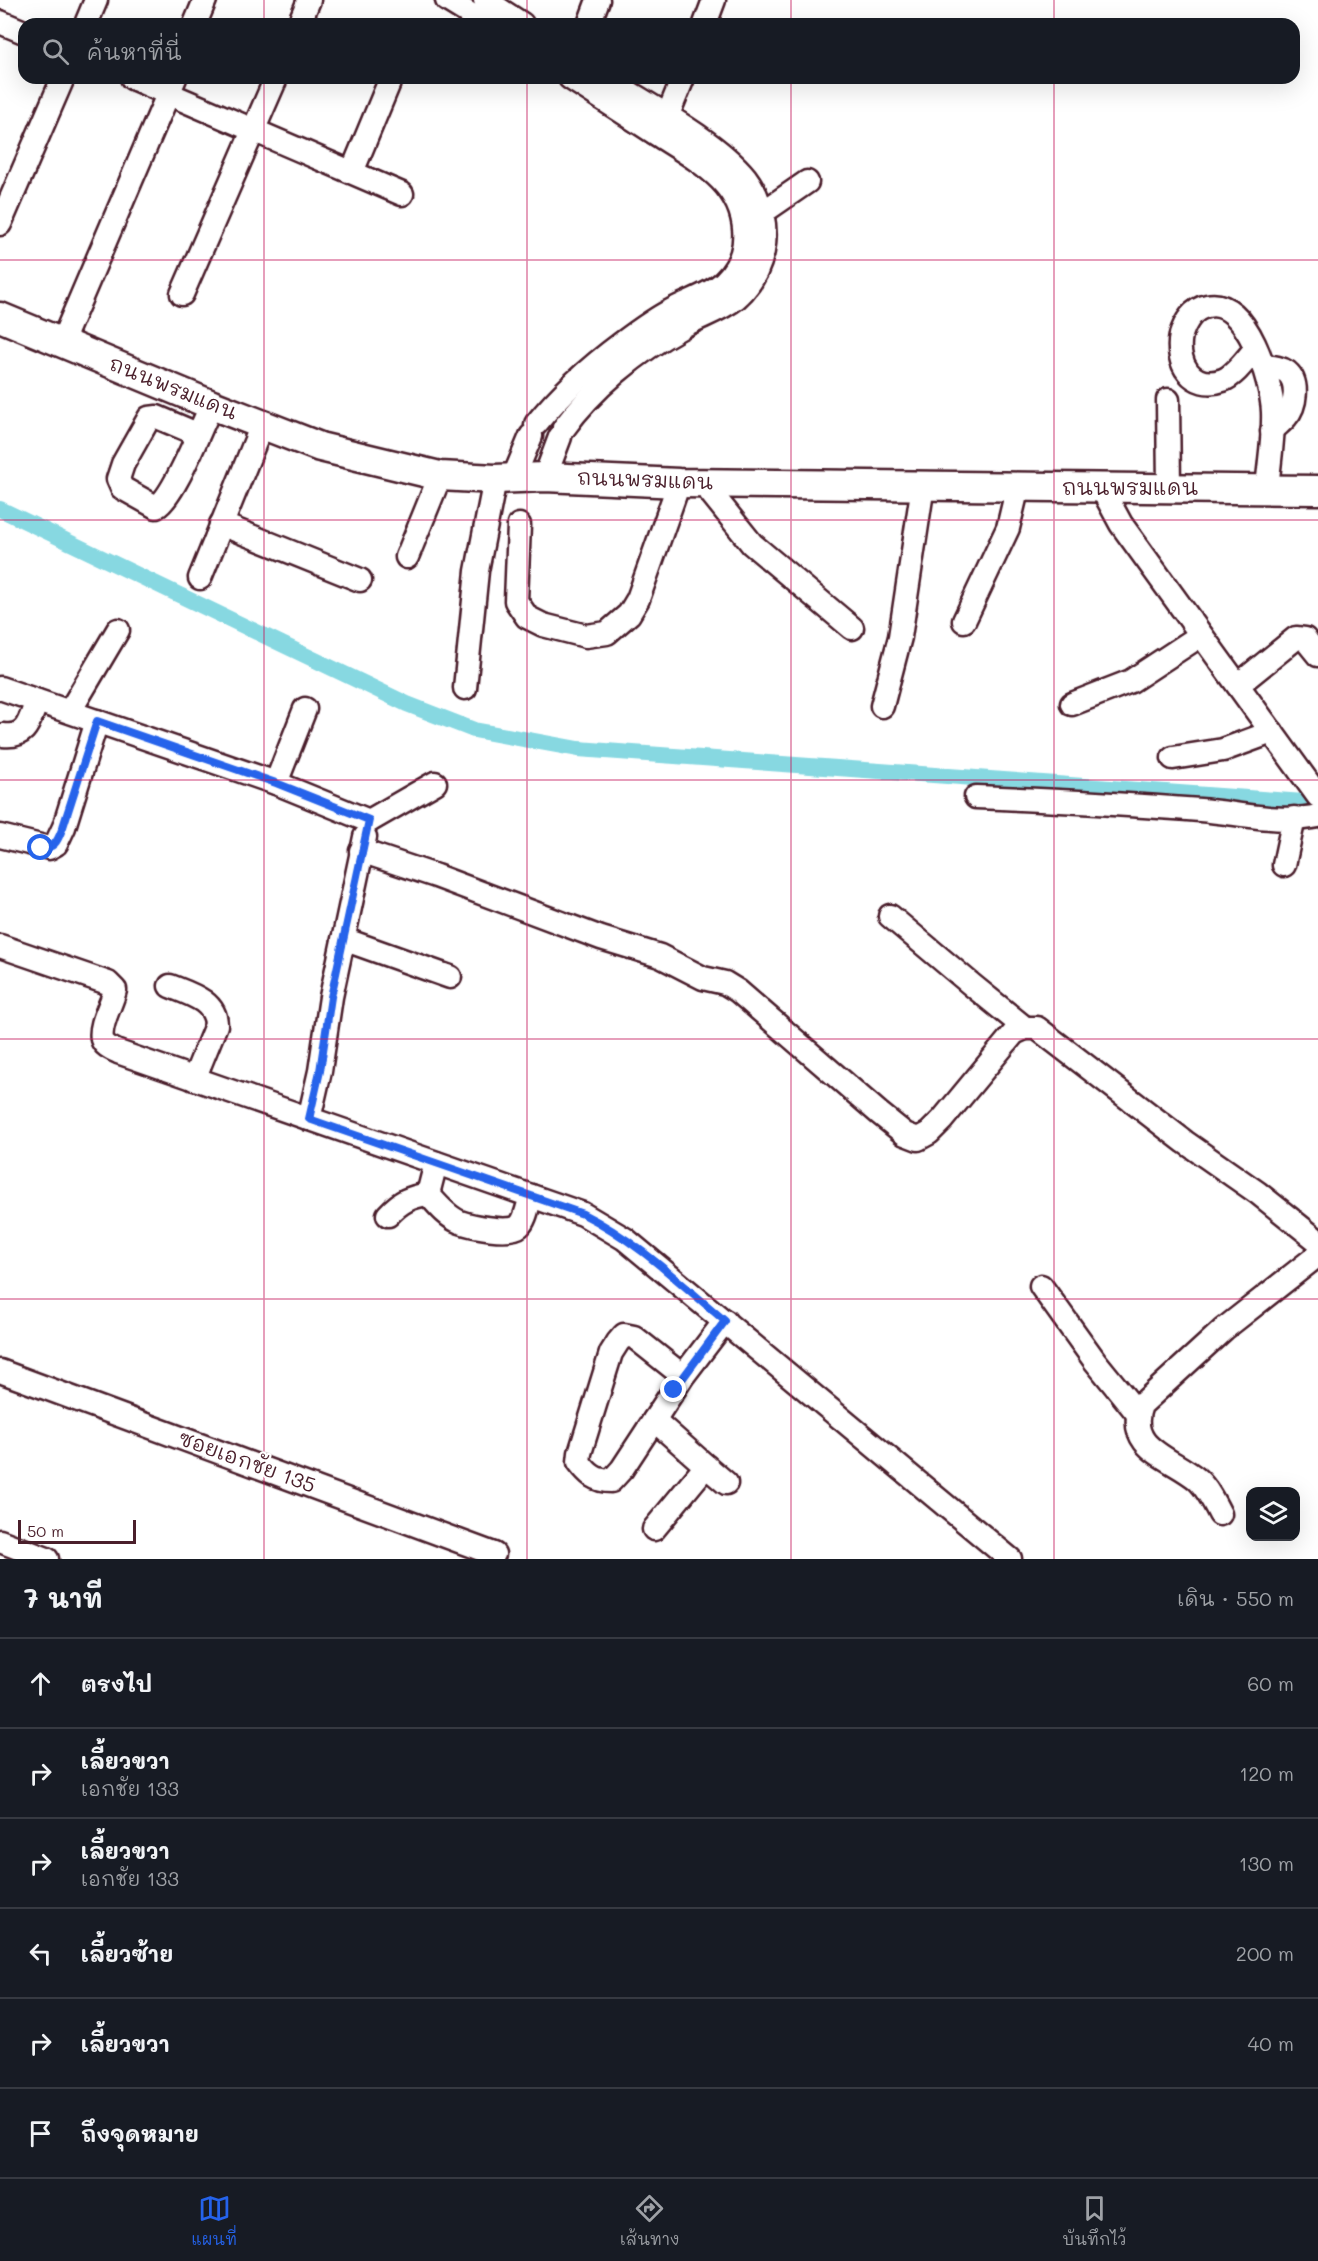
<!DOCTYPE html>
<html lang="th">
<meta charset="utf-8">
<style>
:root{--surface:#171b24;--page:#242831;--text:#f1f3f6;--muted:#9ea1a6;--line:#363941;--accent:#2563eb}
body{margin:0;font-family:Mali,"Playpen Sans Thai",sans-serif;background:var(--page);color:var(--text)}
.controls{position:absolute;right:18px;bottom:18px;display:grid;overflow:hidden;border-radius:12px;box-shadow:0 6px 24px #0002}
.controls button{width:54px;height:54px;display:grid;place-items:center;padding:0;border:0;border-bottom:2px solid var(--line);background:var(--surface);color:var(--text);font:30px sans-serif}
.scale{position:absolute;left:18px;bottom:15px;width:118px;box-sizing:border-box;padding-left:6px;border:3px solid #4a1f2b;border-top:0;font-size:16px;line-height:21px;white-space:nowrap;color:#4a1f2b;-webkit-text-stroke:4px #fff;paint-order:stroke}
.stop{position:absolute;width:18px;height:18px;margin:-14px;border:4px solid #2563eb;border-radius:50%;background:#fff}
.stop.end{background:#2563eb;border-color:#fff;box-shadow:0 2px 6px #0008}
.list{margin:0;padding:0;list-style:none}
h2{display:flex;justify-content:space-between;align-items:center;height:78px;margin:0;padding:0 24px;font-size:26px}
h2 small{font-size:20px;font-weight:400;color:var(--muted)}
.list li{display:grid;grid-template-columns:39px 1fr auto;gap:18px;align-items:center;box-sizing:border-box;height:90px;padding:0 24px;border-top:2px solid var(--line)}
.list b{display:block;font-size:22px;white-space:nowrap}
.list p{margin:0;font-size:20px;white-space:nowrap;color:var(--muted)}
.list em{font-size:20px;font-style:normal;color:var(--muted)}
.icon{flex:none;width:33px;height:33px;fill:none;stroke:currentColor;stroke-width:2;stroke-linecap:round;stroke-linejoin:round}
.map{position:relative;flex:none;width:1318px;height:1559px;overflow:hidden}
.search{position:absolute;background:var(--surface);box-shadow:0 6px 24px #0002;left:18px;right:18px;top:18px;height:66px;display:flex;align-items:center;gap:15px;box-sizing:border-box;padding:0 21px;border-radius:18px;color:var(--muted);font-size:22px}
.sheet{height:618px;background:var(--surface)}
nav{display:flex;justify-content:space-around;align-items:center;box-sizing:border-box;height:84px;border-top:2px solid var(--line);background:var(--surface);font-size:16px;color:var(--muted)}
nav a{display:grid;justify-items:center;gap:3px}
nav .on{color:var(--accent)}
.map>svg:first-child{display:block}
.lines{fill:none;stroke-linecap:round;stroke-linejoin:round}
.canal{stroke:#87d8e1;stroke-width:16}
.minor-casing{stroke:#4a1f2b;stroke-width:27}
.major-casing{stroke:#4a1f2b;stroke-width:33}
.minor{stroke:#fff;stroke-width:22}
.major{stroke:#fff;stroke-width:28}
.route{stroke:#2563eb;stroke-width:8}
.grid{fill:none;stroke:#c2185b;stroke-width:1.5;stroke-opacity:0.55}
.labels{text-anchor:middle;stroke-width:4.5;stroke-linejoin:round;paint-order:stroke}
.street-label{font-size:21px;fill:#4a1f2b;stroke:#fff}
</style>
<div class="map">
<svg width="1318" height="1559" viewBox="0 0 1318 1559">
<rect width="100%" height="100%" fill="#fff"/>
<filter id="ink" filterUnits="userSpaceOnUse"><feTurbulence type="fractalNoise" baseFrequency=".0167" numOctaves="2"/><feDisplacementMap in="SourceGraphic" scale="12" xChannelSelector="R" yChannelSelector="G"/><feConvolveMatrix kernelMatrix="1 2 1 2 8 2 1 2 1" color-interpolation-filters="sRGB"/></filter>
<g filter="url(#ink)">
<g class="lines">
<polyline class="canal" points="0,509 407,704 474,730 578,749 1318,803"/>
<g class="minor-casing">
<g id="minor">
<polyline points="447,0 486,24"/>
<polyline points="485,0 522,24"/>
<polyline points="0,22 24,32"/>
<polyline points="86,24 96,0"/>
<polyline points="195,24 205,0"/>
<polyline points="299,24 309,0"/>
<polyline points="589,24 598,0"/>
<polyline points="705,24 714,0"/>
<polyline points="132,78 402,194"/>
<polyline points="662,129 683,78"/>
<polyline points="352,172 391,78"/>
<polyline points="762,213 807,182"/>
<polyline points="0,224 63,78"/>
<polyline points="182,294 276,78"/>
<polyline points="62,342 175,78"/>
<path d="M1256,348C1247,358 1236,375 1223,380C1192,391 1175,363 1181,335C1185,322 1193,309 1207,306C1246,296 1272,382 1273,412C1274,437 1269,464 1267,489"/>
<path d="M1263,366C1271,367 1280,367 1287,372C1299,382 1296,406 1286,417C1282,422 1276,426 1272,431"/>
<polyline points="1168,400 1169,488"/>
<path d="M536,424C560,394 591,366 622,343C638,331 654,319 672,310C688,301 710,295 724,282C754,253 749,209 721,180C703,162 680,149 658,135C629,116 599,97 570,78"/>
<path d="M564,428C592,389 638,351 680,328C698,317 720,311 736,298C750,286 759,269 763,251C768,227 761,198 746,178C715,140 648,105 606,78"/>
<path d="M197,434L157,417L149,418L123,464L118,479L122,488L156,507C175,497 200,427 212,405"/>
<polyline points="545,477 560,437"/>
<polyline points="513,479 531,436"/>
<polyline points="703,483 752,544 852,628"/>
<polyline points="1101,487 1121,524 1318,796"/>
<polyline points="221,524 360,580"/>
<polyline points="519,525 516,601 527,617 543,625 586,636 607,633 629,614 638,599 679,483"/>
<polyline points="407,557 440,476"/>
<polyline points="200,578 262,425"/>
<polyline points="964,621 1008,528 1018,486"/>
<polyline points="1238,685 1296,638 1305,639 1318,655"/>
<polyline points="0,688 276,783 369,821"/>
<polyline points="465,688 477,571 495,479"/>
<polyline points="1072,704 1131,681 1201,635"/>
<polyline points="882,706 900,637 923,485"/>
<polyline points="70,711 118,630"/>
<path d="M3,735C28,738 29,720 37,701"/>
<polyline points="1173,758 1223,750 1272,732"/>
<polyline points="276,783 305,709"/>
<path d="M976,797C1051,800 1125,804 1200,810C1238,813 1280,824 1318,816"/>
<polyline points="369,821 435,783"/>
<polyline points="0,836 49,848 56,844 64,827 97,721"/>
<polyline points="361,851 436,876 601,938 660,956 703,978 725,983 738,991 879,1113 905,1134 918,1139 929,1133 942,1120 1014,1033 1025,1028 1037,1028 1185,1142 1258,1193 1318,1241"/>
<polyline points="1284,865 1294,818"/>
<polyline points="890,916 972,985 1025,1028"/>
<polyline points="343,939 450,977"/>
<path d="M0,946L108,983L115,990C112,1004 99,1024 102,1039C104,1046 112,1049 118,1052L583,1214L625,1239L1010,1559"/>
<path d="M170,986C190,994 216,1001 216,1025L194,1079"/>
<polyline points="309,1119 320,1071 331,997 365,837"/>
<path d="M436,1163L428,1194C437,1204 447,1217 460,1222C471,1226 510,1234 519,1226C526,1220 528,1204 531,1196"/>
<path d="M388,1215C401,1201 410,1197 428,1194"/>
<polyline points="1041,1286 1095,1361 1138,1414"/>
<polyline points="0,1371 494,1554"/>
<path d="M683,1376L634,1337L624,1335L618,1342L611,1353L580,1453L579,1462C588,1474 595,1481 611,1481L622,1469L683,1376L725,1321"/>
<polyline points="654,1420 706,1466 654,1529"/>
<polyline points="706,1466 726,1483"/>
<path d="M1220,1514C1214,1502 1207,1488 1197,1479C1170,1457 1125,1448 1141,1405L1224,1329L1318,1255"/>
<polyline points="0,1541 47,1559"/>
</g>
</g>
<g class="major-casing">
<polyline id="major" points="0,317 212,405 320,447 440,476 495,479 545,477 679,483 1318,490"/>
</g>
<use href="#minor" class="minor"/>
<use href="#major" class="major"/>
</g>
</g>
<g class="lines" filter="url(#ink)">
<path class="route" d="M41,848C56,849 58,839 63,827L97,721L276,783L369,820L331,997L320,1071L309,1119L583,1214C636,1240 680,1283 725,1321L674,1390"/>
</g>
<path class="grid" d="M264,0V24M527,0V24M791,0V24M1054,0V24M264,78V1559M527,78V1559M791,78V1559M1054,78V1559M0,260H1318M0,520H1318M0,780H1318M0,1039H1318M0,1299H1318"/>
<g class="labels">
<g class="street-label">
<text transform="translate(173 388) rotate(22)" y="7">ถนนพรมแดน</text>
<text transform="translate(645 480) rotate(2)" y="7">ถนนพรมแดน</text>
<text x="1130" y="495">ถนนพรมแดน</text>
<text transform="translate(247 1462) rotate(20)" y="7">ซอยเอกชัย 135</text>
</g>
</g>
</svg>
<div class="controls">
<button><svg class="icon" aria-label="layers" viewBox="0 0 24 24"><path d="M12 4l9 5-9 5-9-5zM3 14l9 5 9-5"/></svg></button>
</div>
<div class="scale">50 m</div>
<div class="stop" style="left:41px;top:848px"></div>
<div class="stop end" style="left:674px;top:1390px"></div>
<div class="search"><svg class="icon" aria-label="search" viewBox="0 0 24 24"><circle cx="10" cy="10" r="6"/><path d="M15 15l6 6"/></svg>ค้นหาที่นี่</div>
</div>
<section class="sheet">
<h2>7 นาที<small>เดิน · 550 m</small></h2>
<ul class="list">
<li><svg class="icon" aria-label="ahead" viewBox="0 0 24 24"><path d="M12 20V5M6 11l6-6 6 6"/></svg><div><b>ตรงไป</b></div><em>60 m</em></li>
<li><svg class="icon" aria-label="right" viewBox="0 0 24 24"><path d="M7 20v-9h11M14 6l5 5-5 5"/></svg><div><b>เลี้ยวขวา</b><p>เอกชัย 133</p></div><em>120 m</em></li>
<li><svg class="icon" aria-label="right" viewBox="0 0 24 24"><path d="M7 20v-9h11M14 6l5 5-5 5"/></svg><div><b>เลี้ยวขวา</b><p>เอกชัย 133</p></div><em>130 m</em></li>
<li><svg class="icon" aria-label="left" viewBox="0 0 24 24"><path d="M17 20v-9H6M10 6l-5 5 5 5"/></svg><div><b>เลี้ยวซ้าย</b></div><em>200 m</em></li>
<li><svg class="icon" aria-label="right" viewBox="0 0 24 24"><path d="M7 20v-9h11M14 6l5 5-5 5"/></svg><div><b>เลี้ยวขวา</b></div><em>40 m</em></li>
<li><svg class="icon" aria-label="arrive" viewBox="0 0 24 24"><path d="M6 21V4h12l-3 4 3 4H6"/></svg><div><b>ถึงจุดหมาย</b></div></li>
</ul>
</section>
<nav>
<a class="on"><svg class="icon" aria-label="map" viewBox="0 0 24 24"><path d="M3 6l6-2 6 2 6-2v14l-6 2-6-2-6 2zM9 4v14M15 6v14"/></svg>แผนที่</a>
<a><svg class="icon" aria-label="directions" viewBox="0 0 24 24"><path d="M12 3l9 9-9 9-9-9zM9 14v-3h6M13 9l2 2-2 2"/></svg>เส้นทาง</a>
<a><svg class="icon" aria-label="saved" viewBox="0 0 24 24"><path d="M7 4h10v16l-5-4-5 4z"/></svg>บันทึกไว้</a>
</nav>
